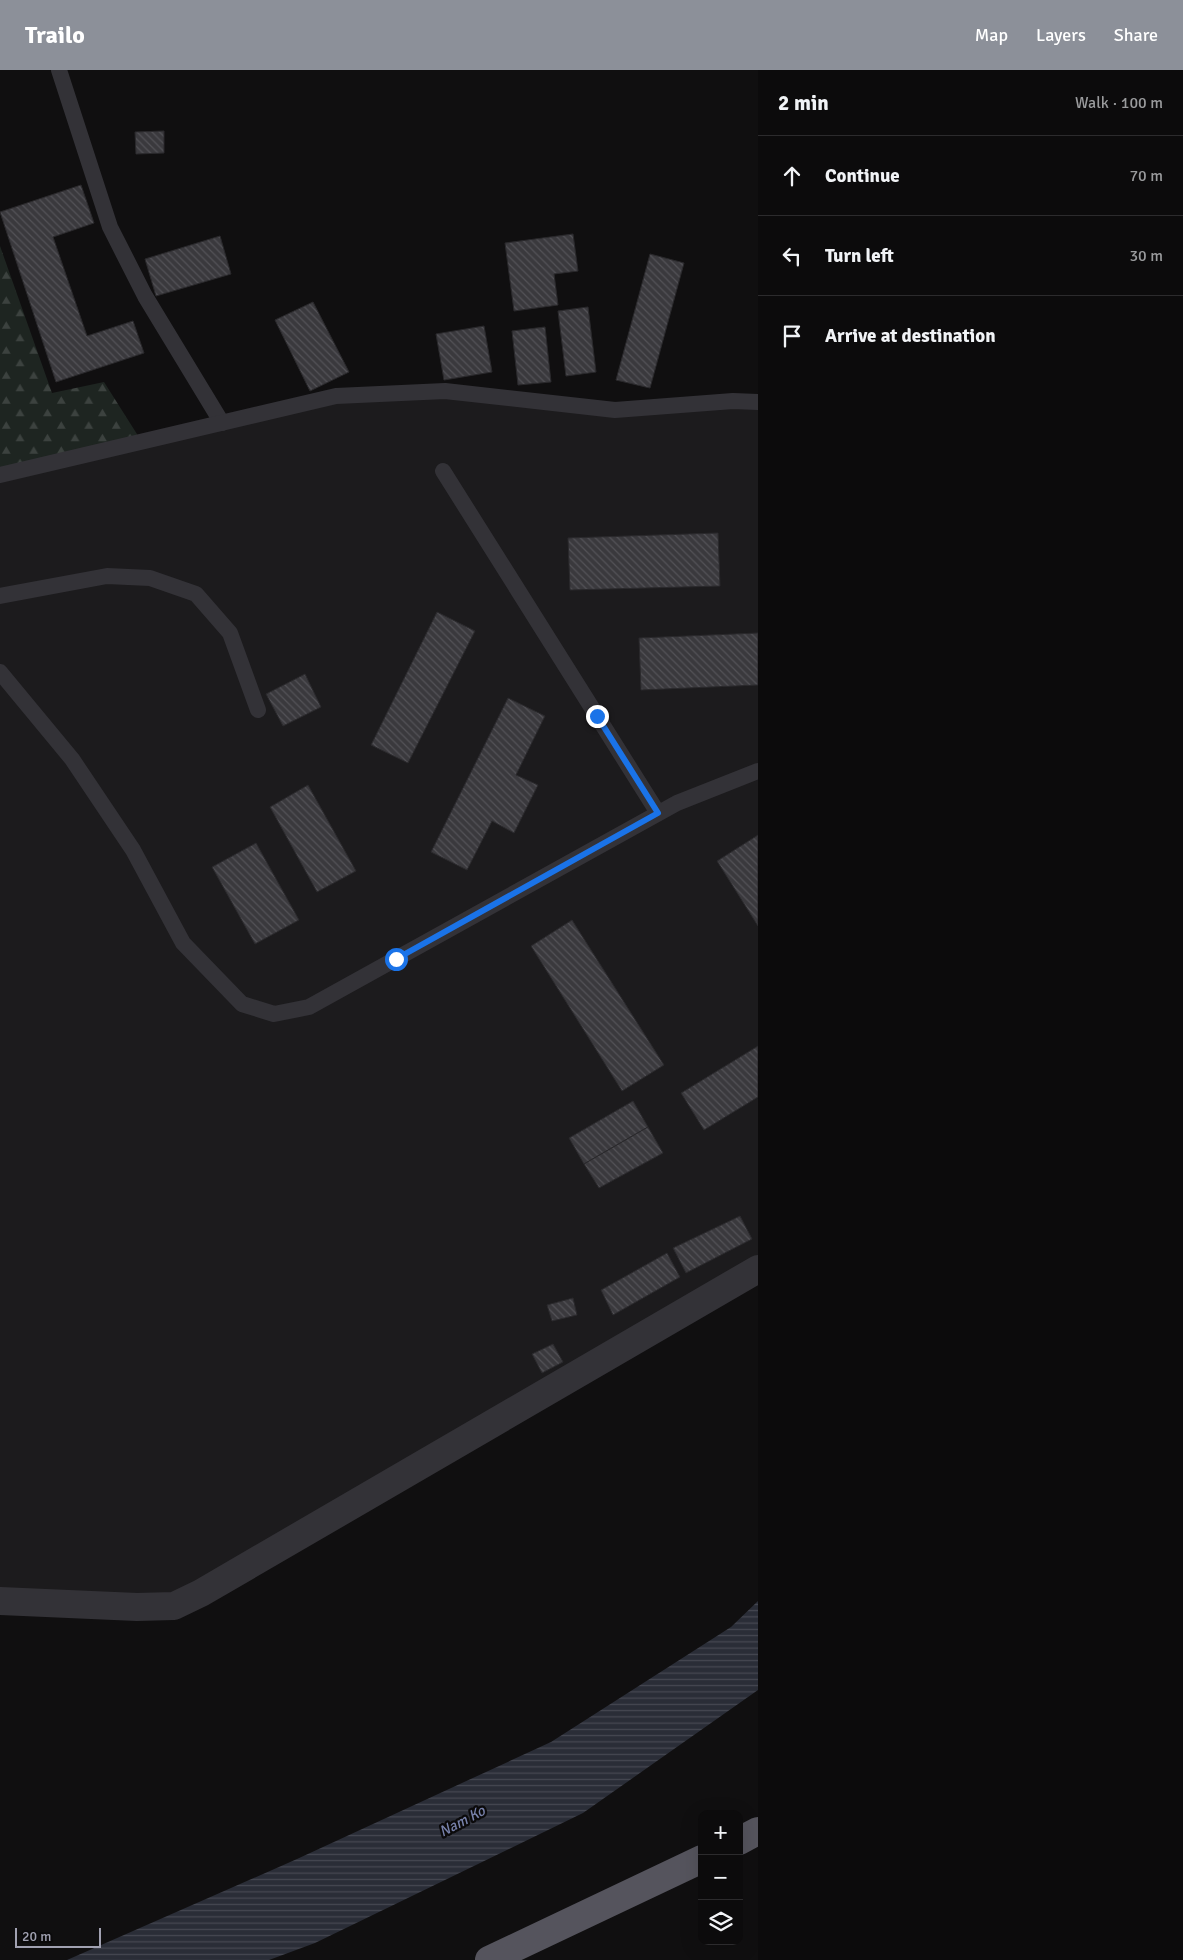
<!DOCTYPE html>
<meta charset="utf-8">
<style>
:root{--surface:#0c0b0c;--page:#1a191a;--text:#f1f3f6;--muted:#9a9b9d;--line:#2c2b2d;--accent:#8c9099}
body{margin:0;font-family:Signika,sans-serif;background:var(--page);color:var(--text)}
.controls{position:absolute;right:15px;bottom:15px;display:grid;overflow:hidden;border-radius:10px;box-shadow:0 5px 20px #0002}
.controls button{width:45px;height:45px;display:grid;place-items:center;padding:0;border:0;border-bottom:1px solid var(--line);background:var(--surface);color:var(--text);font:25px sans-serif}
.scale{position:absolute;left:15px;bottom:12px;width:86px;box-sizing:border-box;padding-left:5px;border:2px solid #a1a1b1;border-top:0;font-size:14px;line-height:18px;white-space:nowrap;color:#a1a1b1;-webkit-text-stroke:4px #0b0a0b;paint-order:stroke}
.stop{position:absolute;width:15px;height:15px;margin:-11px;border:4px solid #1a73e8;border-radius:50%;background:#fff}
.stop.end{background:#1a73e8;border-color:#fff;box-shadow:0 1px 5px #0008}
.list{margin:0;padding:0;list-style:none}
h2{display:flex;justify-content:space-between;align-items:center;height:65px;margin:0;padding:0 20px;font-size:21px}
h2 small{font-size:16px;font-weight:400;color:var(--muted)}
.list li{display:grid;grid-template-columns:32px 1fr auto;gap:15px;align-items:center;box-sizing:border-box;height:80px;padding:0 20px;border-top:1px solid var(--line)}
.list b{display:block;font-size:19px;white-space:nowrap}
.list em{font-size:16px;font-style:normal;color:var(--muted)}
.icon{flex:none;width:28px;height:28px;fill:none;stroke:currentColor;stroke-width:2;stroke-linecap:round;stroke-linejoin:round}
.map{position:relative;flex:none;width:758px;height:1890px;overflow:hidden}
header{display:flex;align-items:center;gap:30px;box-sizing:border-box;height:70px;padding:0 25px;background:var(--accent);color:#fff}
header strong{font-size:24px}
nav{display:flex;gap:28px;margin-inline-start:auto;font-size:18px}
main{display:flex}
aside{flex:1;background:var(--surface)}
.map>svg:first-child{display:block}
.built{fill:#1c1b1d}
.forest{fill:url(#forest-firs)}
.water{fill:url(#water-rules)}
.building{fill:url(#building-back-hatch);stroke:#2a292c}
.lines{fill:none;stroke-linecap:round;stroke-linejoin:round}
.service{stroke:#333237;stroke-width:16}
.minor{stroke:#333237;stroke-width:28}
.trunk{stroke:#55545d;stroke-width:28}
.route{stroke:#1a73e8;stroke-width:6}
.labels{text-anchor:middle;stroke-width:4.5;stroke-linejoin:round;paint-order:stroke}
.water-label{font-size:15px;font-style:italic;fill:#7882ab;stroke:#0b0a0b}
</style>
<header>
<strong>Trailo</strong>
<nav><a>Map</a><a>Layers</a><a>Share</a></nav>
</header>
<main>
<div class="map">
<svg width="758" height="1890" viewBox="0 0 758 1890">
<defs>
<pattern id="forest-firs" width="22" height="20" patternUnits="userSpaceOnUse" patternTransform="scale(1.25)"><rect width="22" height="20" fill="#1e2521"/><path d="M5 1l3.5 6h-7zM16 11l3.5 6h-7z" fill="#3c423f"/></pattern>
<pattern id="water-rules" width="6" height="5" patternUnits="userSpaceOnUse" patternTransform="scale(1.25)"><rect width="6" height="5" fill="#2a2d37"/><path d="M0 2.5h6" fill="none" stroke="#464852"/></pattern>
<pattern id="building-back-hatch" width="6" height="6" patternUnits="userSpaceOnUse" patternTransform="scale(1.25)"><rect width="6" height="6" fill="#3a393d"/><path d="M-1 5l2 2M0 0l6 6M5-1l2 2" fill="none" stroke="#535257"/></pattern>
</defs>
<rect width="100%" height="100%" fill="#100f10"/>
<polygon class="built" points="445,321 615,340 758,332 758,1199 201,1523 0,1528 0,405 336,326"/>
<polygon class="forest" points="0,176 52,323 104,312 142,372 0,405"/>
<polygon class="water" points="758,1531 758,1620 583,1743 315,1873 269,1890 67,1890 297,1789 551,1672 731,1557"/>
<g class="building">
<polygon points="164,61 164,83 136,84 135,62"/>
<polygon points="81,115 94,153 53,167 87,266 133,251 144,283 56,312 0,142"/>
<polygon points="573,164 578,201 554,204 558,235 514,241 505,173"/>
<polygon points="220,166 231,204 156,226 145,189"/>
<polygon points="650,184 684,193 650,318 616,310"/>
<polygon points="313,232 349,302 310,321 275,250"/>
<polygon points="588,237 596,302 566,306 558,241"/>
<polygon points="484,256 492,302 444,310 436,264"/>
<polygon points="545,257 551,312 518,315 512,261"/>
<polygon points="718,463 720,516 570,520 568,468"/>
<polygon points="437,542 475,561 408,693 371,675"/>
<polygon points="758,563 758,615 641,620 639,568"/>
<polygon points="305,604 321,637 283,656 266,624"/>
<polygon points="508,628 545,646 516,705 538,715 514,763 492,751 467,800 431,782"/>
<polygon points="308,715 356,801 317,822 270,737"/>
<polygon points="758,765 758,856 717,791"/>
<polygon points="256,773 299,850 255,874 212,797"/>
<polygon points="572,850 664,995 622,1021 531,876"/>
<polygon points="758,976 758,1027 704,1060 681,1023"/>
<polygon points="633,1031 648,1057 584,1094 569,1068"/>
<polygon points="648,1057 663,1083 599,1118 584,1094"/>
<polygon points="740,1146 752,1169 686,1203 673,1178"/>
<polygon points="667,1183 680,1207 613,1245 601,1220"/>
<polygon points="573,1228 577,1245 552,1251 547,1235"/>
<polygon points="553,1274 563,1292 542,1303 532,1284"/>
</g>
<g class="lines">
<g class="service">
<polyline points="59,0 110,157 145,226 222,353"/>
<polyline points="443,401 658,743"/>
<polyline points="0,405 336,326 445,321 615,340 733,331 758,332"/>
<polyline points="0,526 107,506 150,508 196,524 230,563 258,640"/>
<polyline points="0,602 72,689 133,780 183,873 242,934 274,944 309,937 677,733 758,701"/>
</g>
<polyline class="minor" points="0,1531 137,1537 174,1536 201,1523 758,1199"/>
<g class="trunk">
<polyline points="739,1771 758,1761"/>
<polyline points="489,1890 702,1789"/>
</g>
</g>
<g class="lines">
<polyline class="route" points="396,889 658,743 597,646"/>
</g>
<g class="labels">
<g class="water-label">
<text transform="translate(462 1751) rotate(-28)" y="5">Nam Ko</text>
</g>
</g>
</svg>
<div class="controls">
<button>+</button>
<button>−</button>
<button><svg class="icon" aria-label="layers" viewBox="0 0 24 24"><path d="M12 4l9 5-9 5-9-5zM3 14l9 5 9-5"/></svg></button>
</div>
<div class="scale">20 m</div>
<div class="stop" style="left:396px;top:889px"></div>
<div class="stop end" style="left:597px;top:646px"></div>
</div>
<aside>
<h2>2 min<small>Walk · 100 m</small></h2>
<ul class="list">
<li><svg class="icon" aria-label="ahead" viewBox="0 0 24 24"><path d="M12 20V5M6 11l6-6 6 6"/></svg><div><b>Continue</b></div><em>70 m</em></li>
<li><svg class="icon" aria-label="left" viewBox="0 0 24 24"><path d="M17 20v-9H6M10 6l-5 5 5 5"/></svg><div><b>Turn left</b></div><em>30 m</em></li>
<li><svg class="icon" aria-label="arrive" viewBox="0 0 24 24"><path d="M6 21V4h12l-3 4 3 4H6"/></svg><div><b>Arrive at destination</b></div></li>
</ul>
</aside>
</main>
